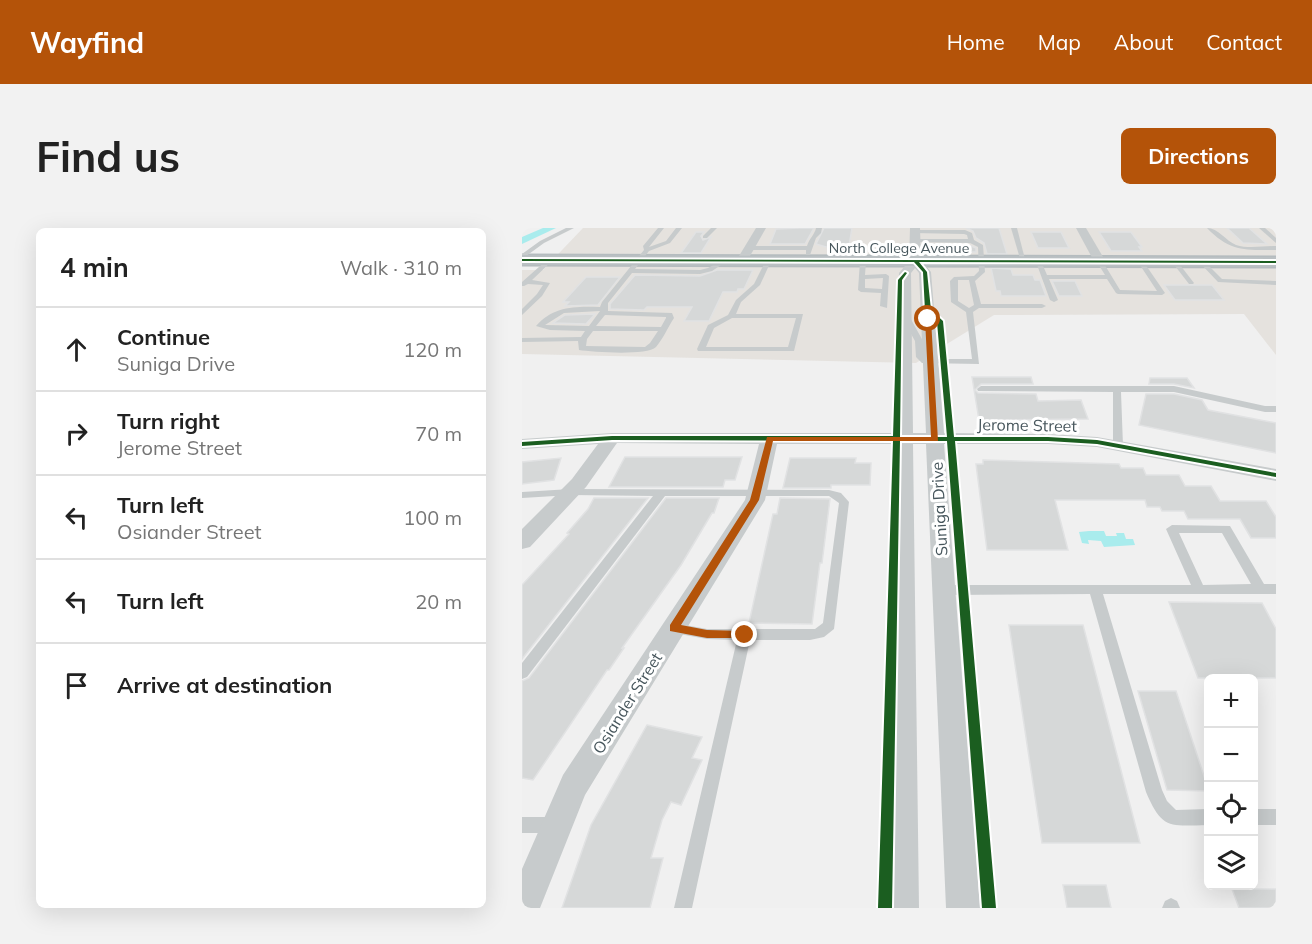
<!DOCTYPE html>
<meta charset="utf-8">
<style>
:root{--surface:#fff;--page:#f2f2f2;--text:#222;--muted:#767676;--line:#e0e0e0;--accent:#b45309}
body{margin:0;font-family:Mulish,sans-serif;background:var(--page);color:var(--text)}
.controls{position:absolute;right:18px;bottom:18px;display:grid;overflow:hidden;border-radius:9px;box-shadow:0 6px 24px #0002}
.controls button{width:54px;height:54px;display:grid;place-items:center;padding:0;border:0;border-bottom:2px solid var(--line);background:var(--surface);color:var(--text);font:30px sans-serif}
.stop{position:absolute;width:18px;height:18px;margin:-14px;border:4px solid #b45309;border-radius:50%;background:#fff}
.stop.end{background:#b45309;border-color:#fff;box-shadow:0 2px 6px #0008}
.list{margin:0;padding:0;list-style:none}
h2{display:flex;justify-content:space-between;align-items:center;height:78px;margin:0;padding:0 24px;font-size:26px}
h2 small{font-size:20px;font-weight:400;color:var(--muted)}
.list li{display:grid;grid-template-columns:39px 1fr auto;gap:18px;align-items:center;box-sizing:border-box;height:84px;padding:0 24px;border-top:2px solid var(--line)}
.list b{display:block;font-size:22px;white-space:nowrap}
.list p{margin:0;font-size:20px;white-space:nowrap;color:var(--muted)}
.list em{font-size:20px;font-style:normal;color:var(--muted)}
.icon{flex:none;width:33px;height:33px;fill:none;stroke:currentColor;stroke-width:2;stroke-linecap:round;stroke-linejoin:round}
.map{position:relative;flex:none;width:754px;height:680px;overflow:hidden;border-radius:9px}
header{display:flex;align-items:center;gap:36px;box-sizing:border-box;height:84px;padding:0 30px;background:var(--accent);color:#fff}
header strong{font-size:28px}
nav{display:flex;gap:33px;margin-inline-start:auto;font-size:21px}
.intro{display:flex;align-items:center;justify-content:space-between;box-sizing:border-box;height:144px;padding:0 36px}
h1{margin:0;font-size:42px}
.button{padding:15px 27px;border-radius:9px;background:var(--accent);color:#fff;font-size:21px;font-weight:700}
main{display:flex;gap:36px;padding:0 36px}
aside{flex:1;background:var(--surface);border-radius:9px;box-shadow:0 6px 24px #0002}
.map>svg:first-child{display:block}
.commercial{fill:#e5e2de}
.water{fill:#a9eced}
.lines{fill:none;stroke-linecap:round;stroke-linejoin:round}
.canal{fill:#a9eced;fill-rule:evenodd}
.building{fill:#d6d8d8;stroke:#e1e2e3;stroke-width:1.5}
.highway-casing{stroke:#b5bcbf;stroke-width:3}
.lane{fill:#c7cbcc;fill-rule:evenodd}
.street{fill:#c7cbcc;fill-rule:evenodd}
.highway{fill:#bac0c3;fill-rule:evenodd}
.cycleway-casing{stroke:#fff;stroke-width:4}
.cycleway{fill:#1b5e20;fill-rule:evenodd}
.route{fill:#b45309}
.labels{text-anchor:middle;stroke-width:6;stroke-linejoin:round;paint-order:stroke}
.far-street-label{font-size:14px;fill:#47565c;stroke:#fff}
.street-label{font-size:16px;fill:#47565c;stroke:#fff}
</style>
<header>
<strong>Wayfind</strong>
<nav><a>Home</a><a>Map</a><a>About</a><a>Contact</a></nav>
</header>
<div class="intro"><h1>Find us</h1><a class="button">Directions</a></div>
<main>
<aside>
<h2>4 min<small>Walk · 310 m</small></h2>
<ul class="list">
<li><svg class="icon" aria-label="ahead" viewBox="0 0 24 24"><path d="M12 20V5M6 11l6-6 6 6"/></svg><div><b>Continue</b><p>Suniga Drive</p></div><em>120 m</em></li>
<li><svg class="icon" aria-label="right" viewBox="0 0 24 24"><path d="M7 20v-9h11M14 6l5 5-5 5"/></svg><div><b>Turn right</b><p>Jerome Street</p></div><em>70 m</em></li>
<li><svg class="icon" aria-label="left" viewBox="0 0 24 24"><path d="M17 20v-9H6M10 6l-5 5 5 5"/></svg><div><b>Turn left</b><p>Osiander Street</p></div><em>100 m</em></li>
<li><svg class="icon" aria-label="left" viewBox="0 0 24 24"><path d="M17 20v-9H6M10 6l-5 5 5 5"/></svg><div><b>Turn left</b></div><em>20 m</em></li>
<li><svg class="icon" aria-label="arrive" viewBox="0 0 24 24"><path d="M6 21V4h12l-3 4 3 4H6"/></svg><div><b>Arrive at destination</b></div></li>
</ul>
</aside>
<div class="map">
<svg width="754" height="680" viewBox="0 0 754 680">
<rect width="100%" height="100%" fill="#f0f0f0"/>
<polygon class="commercial" points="61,0 754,0 754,127 722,86 472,87 394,135 0,126 0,42 21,42"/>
<polygon class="water" points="567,303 582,303 584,308 595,308 594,305 602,305 604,311 611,311 613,317 582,319 579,313 566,312 567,316 560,315 557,304"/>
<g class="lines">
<polygon class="canal" points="21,0 34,0 0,16 0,9"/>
</g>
<g class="building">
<polygon points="278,0 292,0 283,16 248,16 254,1"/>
<polygon points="302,0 330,0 327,18 304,19 294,16"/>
<polygon points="444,0 477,0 485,26 465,26 462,15 454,10 451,3"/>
<polygon points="705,0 727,0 745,16 721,15"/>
<polygon points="174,4 182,4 179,8 181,12 189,9 179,25 159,25"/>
<polygon points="509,4 539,4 547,20 516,20"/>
<polygon points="577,4 609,4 620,19 617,19 620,23 589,23"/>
<polygon points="414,17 447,17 454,20 454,24 414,24"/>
<polygon points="469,40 489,41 491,47 511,47 513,52 518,52 524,68 479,68 478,63 474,63"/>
<polygon points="195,42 231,42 222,61 216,61 215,64 201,64 187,93 162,93 170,79 125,79 122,82 88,81 88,76 113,47 178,48"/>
<polygon points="64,49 98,49 76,77 43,78 47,74 41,74"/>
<polygon points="530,53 553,53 560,68 537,68"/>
<polygon points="642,57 690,57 702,72 653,72"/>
<polygon points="73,86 64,96 31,95 43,87"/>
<polygon points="450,149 509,149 511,156 459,156 453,162 456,165 514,166 516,173 559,172 566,191 457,192"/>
<polygon points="628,150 665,150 672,160 652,156 627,156"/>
<polygon points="624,166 652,166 680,172 686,182 754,195 754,225 617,197"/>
<polygon points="103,229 220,229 213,252 203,252 201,259 87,259"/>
<polygon points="39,230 32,252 0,256 0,234"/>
<polygon points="268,230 334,230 333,235 349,235 348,257 309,257 309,260 261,260"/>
<polygon points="461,232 597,236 599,240 621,240 624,247 657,247 663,258 689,258 698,273 744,273 754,289 754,310 729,310 718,291 666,291 662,283 640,283 638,279 625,279 623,272 533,272 546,322 465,322 454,236 461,236"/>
<polygon points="72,270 126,270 0,431 0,357 47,306 45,305 66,281"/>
<polygon points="144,270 197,270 192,285 190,285 159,337 100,420 102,420 87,442 85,442 11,552 0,550 0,453 7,450"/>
<polygon points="258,270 308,271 300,335 298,335 290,396 227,395 251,286 255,286"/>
<polygon points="647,374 740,375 754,401 754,450 676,450"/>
<polygon points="487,397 561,397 618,615 520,615"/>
<polygon points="616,463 654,463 687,563 645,562"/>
<polygon points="125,497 180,509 170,530 180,532 159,577 149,574 140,592 129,630 141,630 128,680 40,680 69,597"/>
<polygon points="541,657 584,657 589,680 545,680"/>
<polygon points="710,661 754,661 754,680 717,680"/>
</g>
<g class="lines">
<g class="highway-casing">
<polygon id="highway" points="0,27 754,29 754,39 0,37"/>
</g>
<g class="lane">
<polygon points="44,0 52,0 22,15 0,31 0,26 18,13"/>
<path d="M136,0H142L127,19L144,13L154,0H160L148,15L127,23L113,41L178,42L186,40L200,32L205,33L190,43L178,46L110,45L86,75V83L150,85L152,90C146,99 141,111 134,119C125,128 70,124 57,122L56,113L0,114V110L59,109L63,103L28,102L14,98C31,78 54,78 78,79L80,74L122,22L121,18ZM78,83L67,98L23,97L42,85ZM83,87L144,89V90L139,99L74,98ZM71,103H136L128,115L123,119L64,118L65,111Z"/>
<polygon points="189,0 195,0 185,10 181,10 181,8"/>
<path d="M294,0H300L299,5L294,10L288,27H284V22H227L224,20L227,18H285C287,11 293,6 294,0Z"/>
<polygon points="489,0 495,0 504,35 499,34"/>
<path d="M685,0C696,0 704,13 714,17C726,21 742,18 754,18V22C723,22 708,24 685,0Z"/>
<polygon points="737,0 743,0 754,10 754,15"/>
<path d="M393,2H443L450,5L452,12L461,17L463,44L453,53L459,76H520L524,78L520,80H457L451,84L457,136L400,135L394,129L393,113L379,88L380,86H386L401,113L402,128L405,131H450L444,84L429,74L428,53L432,49L452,48L457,43L456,19L448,15L391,14L393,11H446L445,7L442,6L391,5ZM436,52H447L452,77L447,80L436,73Z"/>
<polygon points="26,31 31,32 10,52 28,55 20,68 0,87 0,81 15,66 21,57 6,56 2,58 0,58 0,54"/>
<path d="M341,31L344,33L343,47L364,46L367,48L365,80L358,78L359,65L339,64L336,62L338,33ZM361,50L360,61L343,60V51Z"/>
<path d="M244,32L249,33L238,57L219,74L214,86H281L272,123H176L175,121L186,97L206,87L214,72L232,56ZM210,90H274L266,119H184L192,100Z"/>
<polygon points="578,32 581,34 598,62 635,63 616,34 621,33 643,65 640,67 596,66 594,65 585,51 527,51 536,72 532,74 528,72 514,34 519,33 525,47 583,47 575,34"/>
<polygon points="651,33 655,33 672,55 671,56 667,56 650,34"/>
<polygon points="678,33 682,33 700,51 754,53 754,57 696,54 678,35"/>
<polygon points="459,158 652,158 743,178 754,178 754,184 743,184 652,164 599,164 601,218 596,221 591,218 591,164 456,163 455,161"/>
<polygon points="49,261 307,262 319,265 327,274 312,401 302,409 288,412 228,412 170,680 152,680 215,412 185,411 152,405 147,404 145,400 147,396 152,395 185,401 293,401 301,395 317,275 307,268 143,268 5,449 0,451 0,435 131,268 49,267 0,270 0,264"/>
<path d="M650,297L708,298L742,356H754V366H581L640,562L645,573L654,582L686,581V597C648,598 640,602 624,564L568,366L422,367L418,365L416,362L418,359L422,357H669L644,301ZM657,305H700L729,356L681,357Z"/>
<rect x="732" y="581" width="22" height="16"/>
<polygon points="0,589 34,589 40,591 42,597 40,603 34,605 0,605"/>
<polygon points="649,670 655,673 658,680 640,680 643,673"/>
</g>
<g class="street">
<polygon points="234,0 244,0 224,35 216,35 214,33"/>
<path d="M388,0H398L399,32L409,44L422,205L526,206L575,209L754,241V253L575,219L526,216H422L458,680H424L404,216H391L397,680H363L373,216H255L243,272L63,567L18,680H0V641L41,547L223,272L237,216L95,215L64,259L8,319L0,321V301L50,251L76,216L0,221V211L90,205H373L377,45L387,33ZM393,40L397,45L404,205H391L389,45Z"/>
<polygon points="554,0 564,0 584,34 582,37 574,37"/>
</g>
<use href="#highway" class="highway"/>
<g class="cycleway-casing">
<polygon id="cycleway" points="0,31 754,33 754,35 397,34 405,44 409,82 421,93 432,209 526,209 575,212 754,245 754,249 575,216 526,213 433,213 474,680 460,680 425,213 378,213 370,680 356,680 371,213 90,212 0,218 0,214 90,208 371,208 376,52 383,44 385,45 380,52 378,209 425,209 415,94 403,83 401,44 392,34 0,33"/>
</g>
<use href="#cycleway" class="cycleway"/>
</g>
<polygon class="route" points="406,89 409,91 416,213 251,213 237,272 159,397 185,402 223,403 229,407 227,410 185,410 148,403 148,397 228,272 245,209 409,209 403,91"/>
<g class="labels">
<g class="far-street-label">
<text x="377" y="25">North College Avenue</text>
</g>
<g class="street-label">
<text transform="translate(505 197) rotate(1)" y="6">Jerome Street</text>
<text transform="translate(417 281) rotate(-93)" y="6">Suniga Drive</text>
<text transform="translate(105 475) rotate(-58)" y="6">Osiander Street</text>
</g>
</g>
</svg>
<div class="controls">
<button>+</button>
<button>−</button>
<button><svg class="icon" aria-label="locate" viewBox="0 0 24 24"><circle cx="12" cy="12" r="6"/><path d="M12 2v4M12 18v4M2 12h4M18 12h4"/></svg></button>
<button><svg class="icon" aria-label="layers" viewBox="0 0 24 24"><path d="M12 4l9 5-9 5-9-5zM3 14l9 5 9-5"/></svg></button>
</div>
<div class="stop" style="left:406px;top:91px"></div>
<div class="stop end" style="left:223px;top:407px"></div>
</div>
</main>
